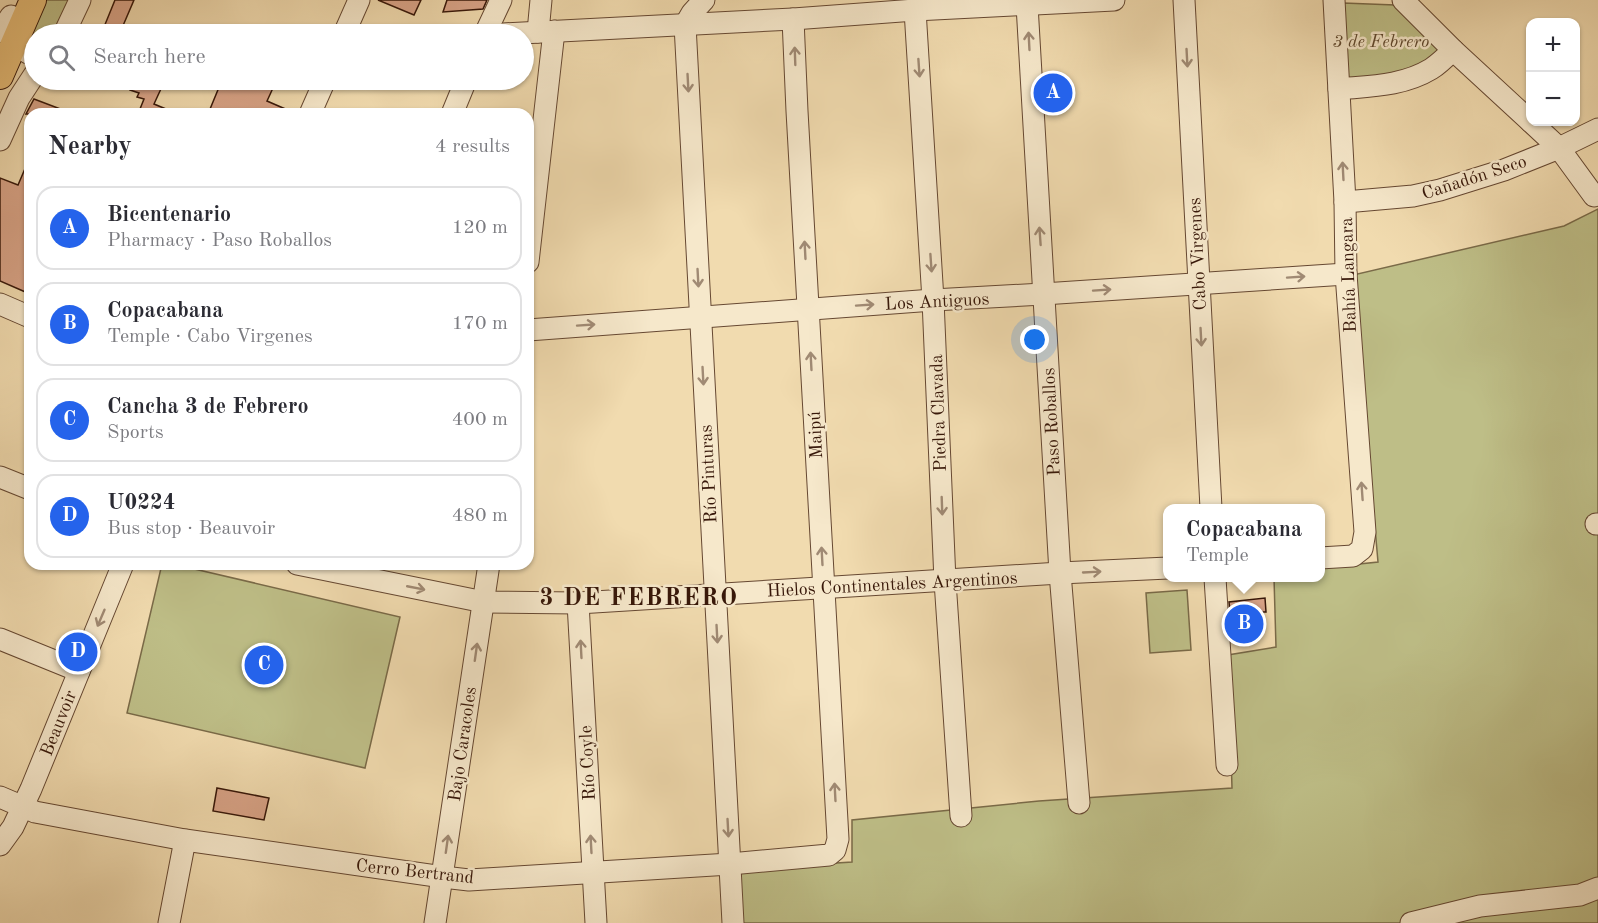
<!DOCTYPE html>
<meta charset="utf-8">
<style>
:root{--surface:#fff;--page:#f2f2f3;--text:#2b2b33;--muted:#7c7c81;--line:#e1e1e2;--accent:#2563eb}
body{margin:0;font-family:"Old Standard TT",serif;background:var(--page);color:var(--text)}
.controls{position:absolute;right:18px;top:18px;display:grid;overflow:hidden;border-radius:12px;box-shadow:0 2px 4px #0004}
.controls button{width:54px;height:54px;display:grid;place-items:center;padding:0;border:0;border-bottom:2px solid var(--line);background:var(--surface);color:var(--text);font:30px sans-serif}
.you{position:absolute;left:1035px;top:340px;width:21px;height:21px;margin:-15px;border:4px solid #fff;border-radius:50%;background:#1a73e8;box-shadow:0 0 0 9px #1a73e833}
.badge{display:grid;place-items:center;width:39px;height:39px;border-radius:50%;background:var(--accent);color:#fff;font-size:20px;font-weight:700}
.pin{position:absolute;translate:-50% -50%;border:3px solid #fff;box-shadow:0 2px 6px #0006}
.popup{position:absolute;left:1163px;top:504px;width:162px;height:78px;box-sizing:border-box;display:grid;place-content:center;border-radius:12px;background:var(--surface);filter:drop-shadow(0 2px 4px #0005);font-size:20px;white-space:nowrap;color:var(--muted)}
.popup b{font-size:22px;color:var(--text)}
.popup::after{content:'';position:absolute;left:50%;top:100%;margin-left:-12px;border:12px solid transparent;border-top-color:var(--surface)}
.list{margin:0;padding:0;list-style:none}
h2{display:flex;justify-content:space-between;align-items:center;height:78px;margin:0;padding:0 24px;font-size:26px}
h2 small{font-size:20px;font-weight:400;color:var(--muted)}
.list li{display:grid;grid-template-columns:39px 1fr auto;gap:18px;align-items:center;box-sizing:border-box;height:84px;margin:0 12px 12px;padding:0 12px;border:2px solid var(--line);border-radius:18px}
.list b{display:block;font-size:22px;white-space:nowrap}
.list p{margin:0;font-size:20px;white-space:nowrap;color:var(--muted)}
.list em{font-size:20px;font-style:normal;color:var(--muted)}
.icon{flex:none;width:33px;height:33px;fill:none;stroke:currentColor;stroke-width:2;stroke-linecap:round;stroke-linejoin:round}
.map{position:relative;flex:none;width:1598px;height:923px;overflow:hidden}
.search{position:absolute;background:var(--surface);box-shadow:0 2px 4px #0004;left:24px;top:24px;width:510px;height:66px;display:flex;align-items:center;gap:15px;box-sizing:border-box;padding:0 21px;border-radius:33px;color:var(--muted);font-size:22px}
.panel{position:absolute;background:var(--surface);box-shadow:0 2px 4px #0004;left:24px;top:108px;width:510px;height:462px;border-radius:18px}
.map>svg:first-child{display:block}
.green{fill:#bebe87;stroke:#7a6a48;stroke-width:1.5}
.building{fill:#d9a488;stroke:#371709;stroke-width:1.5}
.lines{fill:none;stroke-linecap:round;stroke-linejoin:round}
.minor-casing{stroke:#664832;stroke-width:23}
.major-casing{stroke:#371709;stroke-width:28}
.minor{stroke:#f6e8cb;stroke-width:21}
.major{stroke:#e8be78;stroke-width:26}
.oneway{stroke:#a08a74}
.labels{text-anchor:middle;stroke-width:5;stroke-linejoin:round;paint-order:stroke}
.park-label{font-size:18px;font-style:italic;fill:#60492f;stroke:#f6e8cb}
.street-label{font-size:18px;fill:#371709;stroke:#f6e8cb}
.district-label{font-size:24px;font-weight:bold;letter-spacing:1.5px;fill:#371709;stroke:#f6e8cb}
</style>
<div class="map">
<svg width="1598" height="923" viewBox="0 0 1598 923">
<rect width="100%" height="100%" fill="#f1dbaf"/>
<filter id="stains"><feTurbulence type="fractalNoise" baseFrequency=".00333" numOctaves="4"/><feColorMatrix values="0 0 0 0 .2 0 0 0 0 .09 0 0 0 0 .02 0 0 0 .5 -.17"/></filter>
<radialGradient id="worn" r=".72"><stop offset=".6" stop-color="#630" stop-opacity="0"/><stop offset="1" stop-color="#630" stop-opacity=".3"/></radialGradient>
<g class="green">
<polygon points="38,0 72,0 57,34 34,34 34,50 23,34"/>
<polygon points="1343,3 1395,5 1440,51 1424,65 1402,74 1347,82"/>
<polygon points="1598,209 1598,923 740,923 741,869 852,862 852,820 1039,801 1232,788 1228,655 1276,647 1274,578 1320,578 1321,568 1378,562 1353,275 1564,226"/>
<polygon points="162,564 173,564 400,617 365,768 127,713"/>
<polygon points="1187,590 1191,650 1150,653 1146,593"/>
</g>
<g class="building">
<polygon points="115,0 134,0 122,28 104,27"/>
<polygon points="378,0 421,0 414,15"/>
<polygon points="447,0 487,0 483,9 443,12"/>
<polygon points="134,80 165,80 154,104 178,114 138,114 144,99 137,97 139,93 130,90"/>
<polygon points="222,80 268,80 266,85 273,88 267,101 297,114 208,114"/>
<polygon points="34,99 71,113 71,114 26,114"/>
<polygon points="30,157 30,294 0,281 0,178 18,185"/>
<polygon points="1265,598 1266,612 1257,612 1260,637 1238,639 1237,621 1230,612 1229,602"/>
<polygon points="217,788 269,798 264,820 213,811"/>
</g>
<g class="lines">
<g class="minor-casing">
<g id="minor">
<polyline points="1184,0 1211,508"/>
<polyline points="1403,0 1453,50 1530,121"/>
<polyline points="1027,5 1060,573 1079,803"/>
<polyline points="915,10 933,300 945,581 961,816"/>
<polyline points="685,25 733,923"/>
<polyline points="685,25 692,13 704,0"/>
<polyline points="21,27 18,37 19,47 28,53 34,54"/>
<polyline points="0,32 11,16"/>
<polyline points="538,32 541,0"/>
<polyline points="64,34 80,0"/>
<polyline points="344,34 359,0"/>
<polyline points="485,34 501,0"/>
<polyline points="503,34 793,19 915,10 1114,0"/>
<path d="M1339,89C1370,86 1403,86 1431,69C1439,64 1446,57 1453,50"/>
<polyline points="310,114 325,80"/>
<polyline points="452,114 466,80"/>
<polyline points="1531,122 1559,148 1594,196"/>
<polyline points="0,140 19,98 34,75"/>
<polyline points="1345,202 1413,196 1440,190 1504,170 1559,148 1598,129"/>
<polyline points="528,262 554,31"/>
<polyline points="0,304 30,317"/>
<polyline points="528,330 933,300 1043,294 1346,274"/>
<polyline points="0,477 30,489"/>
<polyline points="1596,524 1598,524"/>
<polyline points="1320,558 1353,556 1362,549 1365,532 1346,274 1345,202 1334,0"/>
<polyline points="297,564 484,602 578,603 1060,573 1168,568"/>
<polyline points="1215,578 1227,765"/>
<polyline points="578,603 596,923"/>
<polyline points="0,639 79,671"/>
<polyline points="0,797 35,812 185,840 443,877 469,880 730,864 829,855 835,850 838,839 797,111 793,19"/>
<polyline points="0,845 13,827 31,789 123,564"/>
<polyline points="169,923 185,840"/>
<polyline points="435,923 489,564"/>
<polyline points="1411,923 1480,906 1580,895 1598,888"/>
</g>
</g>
<g class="major-casing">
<polyline id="major" points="0,76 33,0"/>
</g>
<use href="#minor" class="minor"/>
<use href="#major" class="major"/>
</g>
<defs><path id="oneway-shaft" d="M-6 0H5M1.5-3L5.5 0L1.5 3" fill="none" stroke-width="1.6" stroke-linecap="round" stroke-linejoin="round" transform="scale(1.5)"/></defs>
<g class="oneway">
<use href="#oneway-shaft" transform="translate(1029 41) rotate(-93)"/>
<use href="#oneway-shaft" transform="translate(795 56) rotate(-92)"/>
<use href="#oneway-shaft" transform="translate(1187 58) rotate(87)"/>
<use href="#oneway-shaft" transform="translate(919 68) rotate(86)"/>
<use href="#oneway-shaft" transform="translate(688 83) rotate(87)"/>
<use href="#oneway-shaft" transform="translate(1343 171) rotate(-93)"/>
<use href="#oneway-shaft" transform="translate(1040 236) rotate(-94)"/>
<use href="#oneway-shaft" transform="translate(805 250) rotate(-93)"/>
<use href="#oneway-shaft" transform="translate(931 263) rotate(86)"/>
<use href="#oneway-shaft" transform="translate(1296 277) rotate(-4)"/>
<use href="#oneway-shaft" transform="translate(698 278) rotate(87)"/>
<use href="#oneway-shaft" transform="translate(1102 290) rotate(-4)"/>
<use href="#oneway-shaft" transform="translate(865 305) rotate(-4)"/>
<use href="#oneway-shaft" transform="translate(586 325) rotate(-4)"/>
<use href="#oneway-shaft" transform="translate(1201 337) rotate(87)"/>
<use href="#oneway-shaft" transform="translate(811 361) rotate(-93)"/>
<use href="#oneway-shaft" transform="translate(703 376) rotate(87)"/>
<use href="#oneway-shaft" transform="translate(1362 491) rotate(-94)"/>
<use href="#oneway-shaft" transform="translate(942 506) rotate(88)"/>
<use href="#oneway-shaft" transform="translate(822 556) rotate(-93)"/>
<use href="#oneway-shaft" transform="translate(1092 572) rotate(-3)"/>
<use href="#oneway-shaft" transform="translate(416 588) rotate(11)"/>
<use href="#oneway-shaft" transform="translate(101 618) rotate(113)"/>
<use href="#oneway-shaft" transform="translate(717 634) rotate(87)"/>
<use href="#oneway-shaft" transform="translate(581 649) rotate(-93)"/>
<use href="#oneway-shaft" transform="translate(476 652) rotate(-82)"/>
<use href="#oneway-shaft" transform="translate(835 792) rotate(-93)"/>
<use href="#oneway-shaft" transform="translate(728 828) rotate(87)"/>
<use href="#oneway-shaft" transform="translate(447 844) rotate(-82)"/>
<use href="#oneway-shaft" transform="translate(591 844) rotate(-93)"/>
</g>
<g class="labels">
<g class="park-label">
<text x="1381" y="47">3 de Febrero</text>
</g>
<g class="street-label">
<text transform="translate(1474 177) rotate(-18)" y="6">Cañadón Seco</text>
<text transform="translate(1197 254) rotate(-93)" y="6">Cabo Virgenes</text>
<text transform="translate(1348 275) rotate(-92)" y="6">Bahía Langara</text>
<text transform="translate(937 301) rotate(-3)" y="6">Los Antiguos</text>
<text transform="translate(938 413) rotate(-92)" y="6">Piedra Clavada</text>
<text transform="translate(1051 422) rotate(-93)" y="6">Paso Roballos</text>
<text transform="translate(815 435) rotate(-93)" y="6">Maipú</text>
<text transform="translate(708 474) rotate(-93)" y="6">Río Pinturas</text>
<text transform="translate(892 584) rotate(-3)" y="6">Hielos Continentales Argentinos</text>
<text transform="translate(58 723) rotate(-68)" y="6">Beauvoir</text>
<text transform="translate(462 744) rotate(-82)" y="6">Bajo Caracoles</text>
<text transform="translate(587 763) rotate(-93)" y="6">Río Coyle</text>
<text transform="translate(415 871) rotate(6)" y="6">Cerro Bertrand</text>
</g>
<g class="district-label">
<text x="639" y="605">3 DE FEBRERO</text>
</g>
</g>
<rect width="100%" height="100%" filter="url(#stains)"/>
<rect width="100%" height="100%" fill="url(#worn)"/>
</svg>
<div class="controls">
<button>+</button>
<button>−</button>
</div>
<div class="you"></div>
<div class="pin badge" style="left:1053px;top:93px">A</div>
<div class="pin badge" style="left:1244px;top:624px">B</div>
<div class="popup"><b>Copacabana</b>Temple</div>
<div class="pin badge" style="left:264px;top:665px">C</div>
<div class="pin badge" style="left:78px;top:652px">D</div>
<div class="search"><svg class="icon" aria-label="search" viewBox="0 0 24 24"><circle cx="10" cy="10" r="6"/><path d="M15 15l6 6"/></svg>Search here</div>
<section class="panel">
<h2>Nearby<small>4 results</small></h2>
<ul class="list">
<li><span class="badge">A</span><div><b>Bicentenario</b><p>Pharmacy · Paso Roballos</p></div><em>120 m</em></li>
<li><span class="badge">B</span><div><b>Copacabana</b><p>Temple · Cabo Virgenes</p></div><em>170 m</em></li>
<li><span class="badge">C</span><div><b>Cancha 3 de Febrero</b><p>Sports</p></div><em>400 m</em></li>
<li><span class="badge">D</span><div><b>U0224</b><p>Bus stop · Beauvoir</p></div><em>480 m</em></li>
</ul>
</section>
</div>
